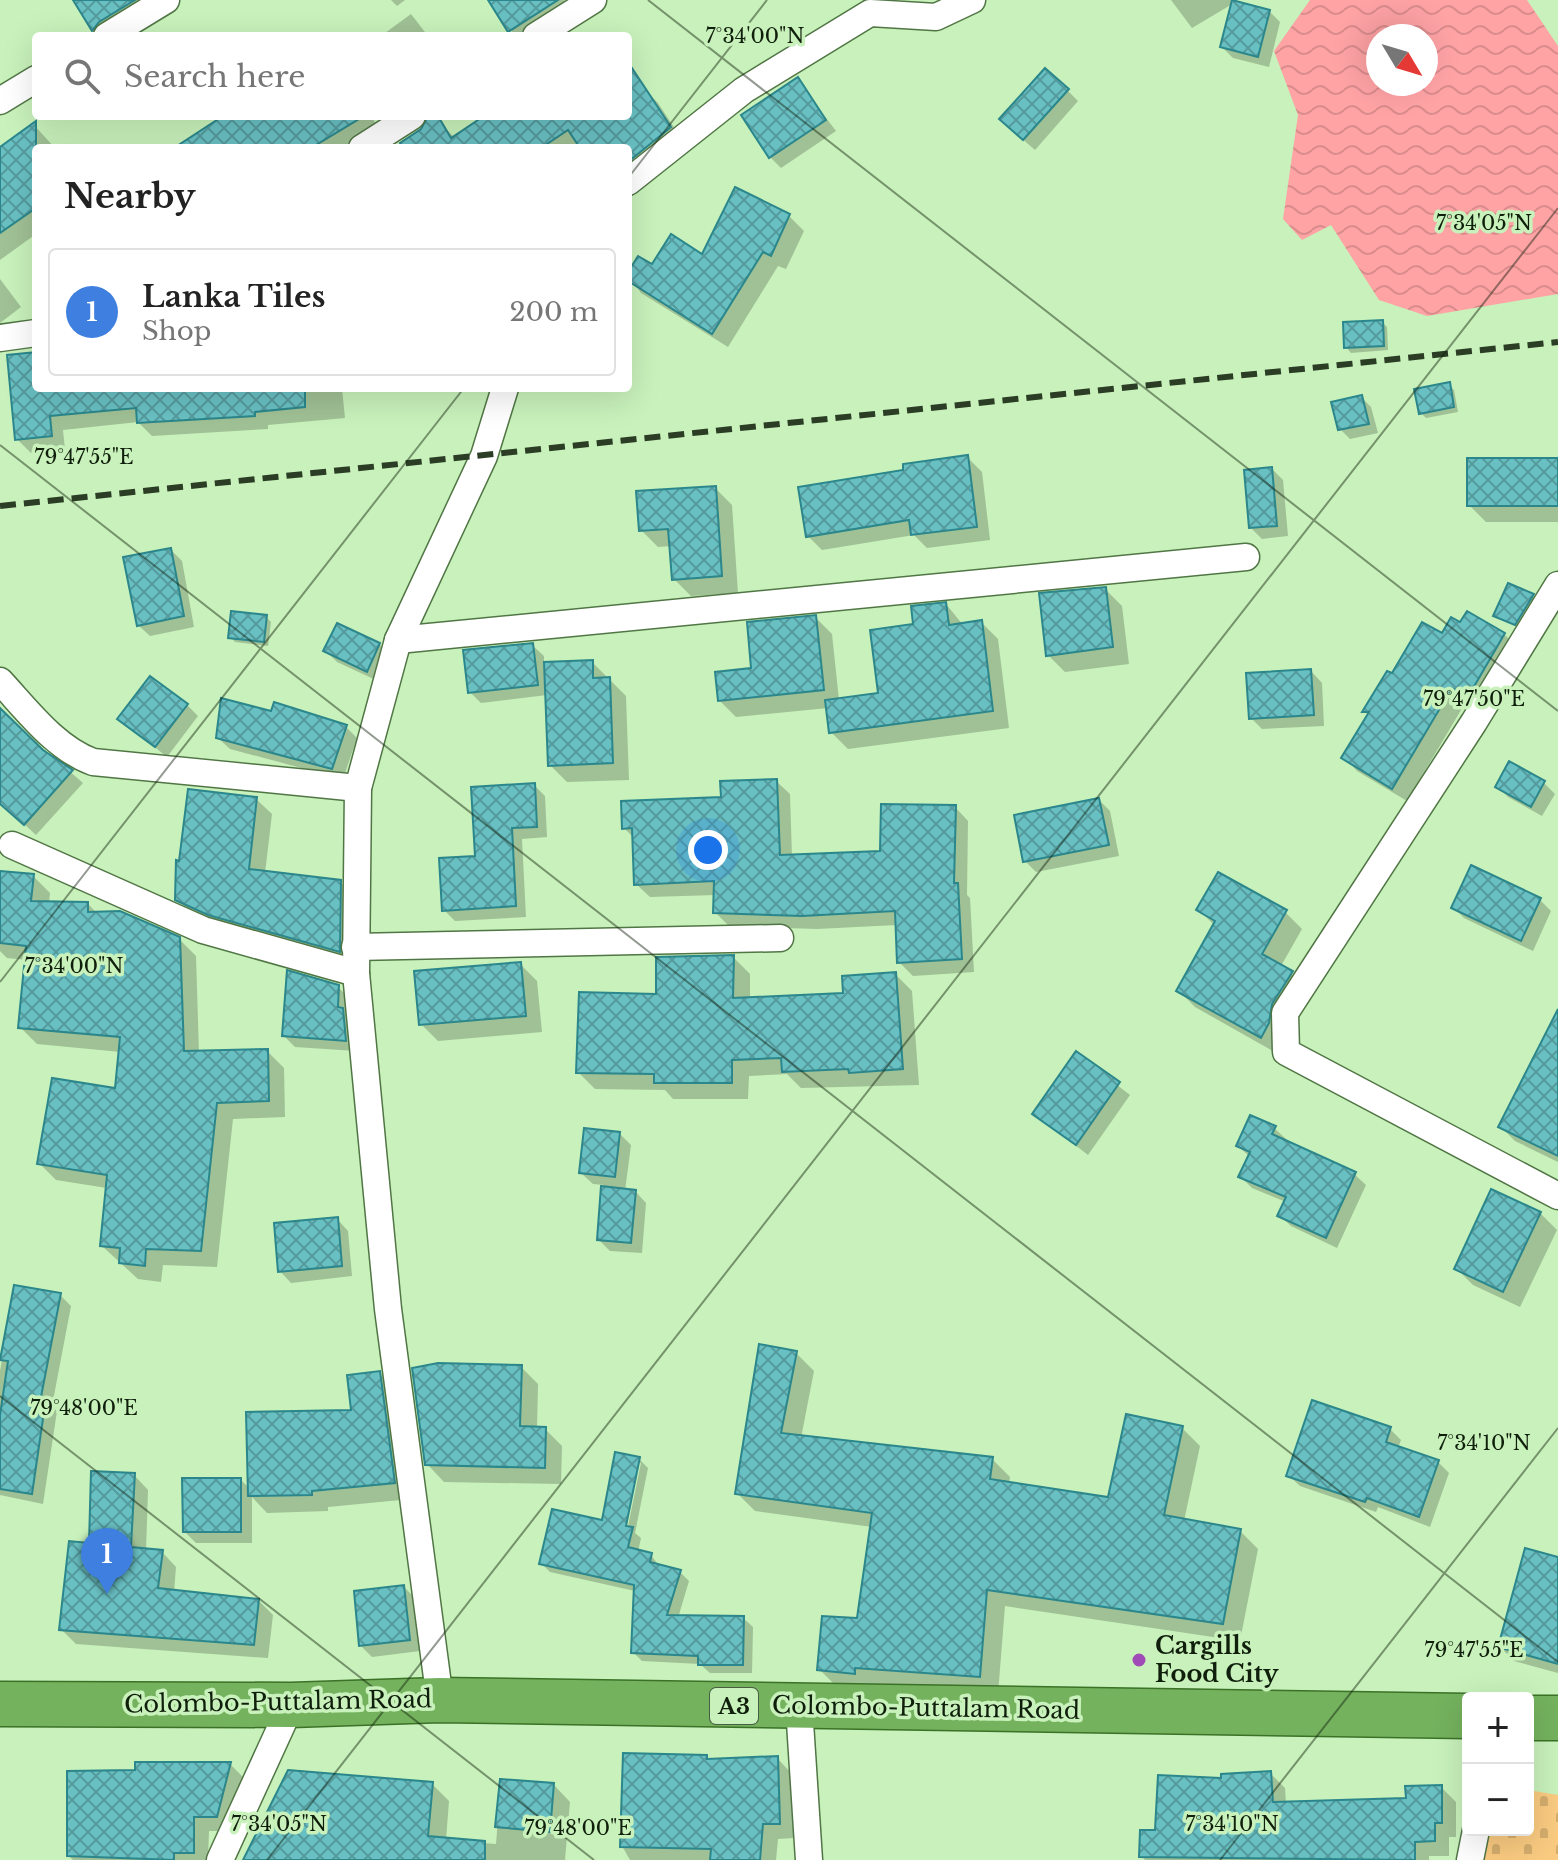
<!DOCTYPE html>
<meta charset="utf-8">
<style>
:root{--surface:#fff;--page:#f2f2f2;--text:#222;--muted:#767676;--line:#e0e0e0;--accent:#db2777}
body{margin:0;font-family:"Libre Baskerville",serif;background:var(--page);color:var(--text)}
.controls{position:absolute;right:24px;bottom:24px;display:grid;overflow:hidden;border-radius:8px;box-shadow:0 8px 32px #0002}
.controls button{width:72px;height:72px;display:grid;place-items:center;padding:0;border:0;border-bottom:2px solid var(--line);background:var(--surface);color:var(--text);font:40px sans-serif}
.compass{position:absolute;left:1366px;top:24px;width:72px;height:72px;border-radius:50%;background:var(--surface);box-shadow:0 8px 32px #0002;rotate:128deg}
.you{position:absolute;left:708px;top:850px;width:28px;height:28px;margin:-20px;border:6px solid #fff;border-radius:50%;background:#1a73e8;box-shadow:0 0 0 12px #1a73e833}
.badge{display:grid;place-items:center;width:52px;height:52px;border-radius:50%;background:var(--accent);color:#fff;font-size:26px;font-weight:700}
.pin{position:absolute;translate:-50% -66px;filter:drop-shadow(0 2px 4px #0008)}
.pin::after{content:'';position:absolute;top:42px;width:28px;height:24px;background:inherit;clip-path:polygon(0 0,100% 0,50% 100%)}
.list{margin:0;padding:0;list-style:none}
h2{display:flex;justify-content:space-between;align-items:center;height:104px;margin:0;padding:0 32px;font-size:34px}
h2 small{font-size:26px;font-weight:400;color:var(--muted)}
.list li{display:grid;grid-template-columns:52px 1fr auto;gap:24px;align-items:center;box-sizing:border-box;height:128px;margin:0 16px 16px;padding:0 16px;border:2px solid var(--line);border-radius:8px}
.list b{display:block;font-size:30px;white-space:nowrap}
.list p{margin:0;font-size:26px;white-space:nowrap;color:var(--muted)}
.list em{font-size:26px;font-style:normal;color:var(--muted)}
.icon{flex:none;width:44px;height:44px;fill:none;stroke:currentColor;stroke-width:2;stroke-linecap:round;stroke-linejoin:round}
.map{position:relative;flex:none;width:1558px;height:1860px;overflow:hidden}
.search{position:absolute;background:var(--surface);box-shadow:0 8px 32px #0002;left:32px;top:32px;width:600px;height:88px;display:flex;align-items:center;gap:20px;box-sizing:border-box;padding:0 28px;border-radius:8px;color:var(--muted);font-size:30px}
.panel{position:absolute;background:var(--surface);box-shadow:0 8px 32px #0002;left:32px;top:144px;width:600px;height:248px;border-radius:8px}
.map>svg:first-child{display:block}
.cemetery{fill:url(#cemetery-stones)}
.water{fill:url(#water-waves);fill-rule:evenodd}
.shadow{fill:#0003;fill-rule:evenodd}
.building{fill:url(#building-cross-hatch);stroke:#2b878b;stroke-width:2}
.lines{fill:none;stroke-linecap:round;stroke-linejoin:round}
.minor-casing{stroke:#517645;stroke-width:29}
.trunk-casing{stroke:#3b7227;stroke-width:47}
.minor{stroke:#fff;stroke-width:26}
.trunk{stroke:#74b25e;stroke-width:44}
.rail{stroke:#2b3e25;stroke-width:6;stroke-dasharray:16 8;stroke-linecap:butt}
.ticks{fill:none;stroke:#101f0c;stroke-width:2;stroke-opacity:0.45}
.poi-dot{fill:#9f4ab7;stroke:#c8f1bb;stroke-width:3}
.labels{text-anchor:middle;stroke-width:7;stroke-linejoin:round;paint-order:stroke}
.shield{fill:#c8f1bb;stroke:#475e40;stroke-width:2}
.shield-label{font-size:22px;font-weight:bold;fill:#101f0c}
.poi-label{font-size:24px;font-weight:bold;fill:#101f0c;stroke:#c8f1bb;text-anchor:start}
.street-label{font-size:24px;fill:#101f0c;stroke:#c8f1bb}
.ticks-label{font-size:20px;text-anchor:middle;fill:#101f0c;stroke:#c8f1bb;stroke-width:7;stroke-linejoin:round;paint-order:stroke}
</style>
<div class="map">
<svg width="1558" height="1860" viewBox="0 0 1558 1860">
<defs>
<pattern id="cemetery-stones" width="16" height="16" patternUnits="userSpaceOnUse" patternTransform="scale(2)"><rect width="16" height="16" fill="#f9ca80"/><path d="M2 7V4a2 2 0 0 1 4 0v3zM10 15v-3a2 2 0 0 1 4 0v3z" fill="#d4ad6d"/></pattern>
<pattern id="water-waves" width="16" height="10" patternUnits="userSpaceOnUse" patternTransform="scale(2)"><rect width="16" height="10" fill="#ffa3a5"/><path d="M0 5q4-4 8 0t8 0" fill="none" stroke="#da8c8d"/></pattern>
<pattern id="building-cross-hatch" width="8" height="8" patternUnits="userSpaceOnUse" patternTransform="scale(2)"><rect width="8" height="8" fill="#69c0c3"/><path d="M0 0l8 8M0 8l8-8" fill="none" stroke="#559b9d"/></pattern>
</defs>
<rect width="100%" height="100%" fill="#c8f1bb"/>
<polygon class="cemetery" points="1528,1790 1558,1795 1558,1860 1479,1860 1485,1830 1528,1830"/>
<path class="water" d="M1310,0H1527L1558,46V294L1427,316L1379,300L1331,225L1302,240L1283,219L1298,115L1274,51ZM1378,36H1426V84H1378Z"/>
<g class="shadow">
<polygon points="75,0 154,0 100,36"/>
<polygon points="391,0 405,0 397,6"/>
<polygon points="491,0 564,0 570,10 529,36 515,36"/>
<polygon points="1171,0 1235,0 1269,11 1280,22 1269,67 1233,58 1222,47 1234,3 1192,28"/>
<polygon points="411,14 428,36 387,36 385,33"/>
<polygon points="797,80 836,131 781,168 770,157"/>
<polygon points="643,88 658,103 685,144 633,185 628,197 628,148 406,148 440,123 455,138 487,116 628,116 628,97"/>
<polygon points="1067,90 1078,101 1035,150 1012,130"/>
<polygon points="230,116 371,116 379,129 349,148 178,148"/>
<polygon points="34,125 55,148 36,148 36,234 0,260 0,149"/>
<polygon points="736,190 789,216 804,231 786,269 778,266 728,347 641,293 628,275 703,257"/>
<polygon points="0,279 21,307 0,323"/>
<polygon points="1382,322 1387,327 1388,350 1351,353 1346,347"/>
<polygon points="36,354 36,388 342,388 345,418 268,425 268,429 152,436 138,422 63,430 65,450 31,453 17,439"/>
<polygon points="1449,385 1454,390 1458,412 1426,418 1421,413"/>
<polygon points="1361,397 1371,407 1378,433 1350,439 1340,429"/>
<polygon points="967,457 982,472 990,540 927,548 914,535 822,550 808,536 905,471"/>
<polygon points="1558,460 1558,522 1486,522 1469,505"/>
<polygon points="1272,469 1283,480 1288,536 1262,539 1251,528"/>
<polygon points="715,488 732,505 738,593 691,596 674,579 672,546 658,547 641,530"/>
<polygon points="171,550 182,561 194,627 150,636 138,625"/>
<polygon points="1105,589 1122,606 1129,664 1065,672 1048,655"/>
<polygon points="1533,596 1537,601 1520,629 1496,615"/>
<polygon points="946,604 963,625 981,622 998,639 1009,728 848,749 831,732 828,708 736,717 719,700 815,617 832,634 839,700 880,695 915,626"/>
<polygon points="266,617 271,622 268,646 235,642 230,637"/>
<polygon points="1461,625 1504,634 1518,648 1482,709 1467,700 1407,801 1357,771 1344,757 1369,716 1365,712 1387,673 1392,676"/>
<polygon points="379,644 390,655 378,681 337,662 326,651"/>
<polygon points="532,645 544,656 544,664 592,662 626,696 629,780 567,782 550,765 547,695 481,703 470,692"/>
<polygon points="1311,671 1322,683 1324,726 1262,729 1251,718"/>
<polygon points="187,705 198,716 167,757 120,719"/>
<polygon points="0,711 83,783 36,835 0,802"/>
<polygon points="346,727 357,738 343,779 230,749 218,738"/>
<polygon points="1510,764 1544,783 1555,794 1542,816 1508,797 1497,786"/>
<polygon points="776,781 790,794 792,857 882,852 955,807 968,821 967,895 970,898 974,972 913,976 899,962 897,925 817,929 729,926 715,912 716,895 650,897 636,884 634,838 624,828"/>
<polygon points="534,785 545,796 547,837 522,839 526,917 455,921 444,910 477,857"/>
<polygon points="256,799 272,814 265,873 340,882 356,898 355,966 193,915 177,899"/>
<polygon points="1099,800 1110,811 1119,856 1036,872 1025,861"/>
<polygon points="1472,867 1540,900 1551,911 1533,951 1464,918 1453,907"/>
<polygon points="0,873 33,876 50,893 49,903 88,904 97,913 179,939 196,956 199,1053 267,1051 284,1068 285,1117 233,1119 217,1267 163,1265 161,1282 138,1279 102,1246 107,1188 56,1180 39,1163 117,1091 121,1052 37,1044 20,1027 27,960 7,958 0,951"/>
<polygon points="1199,910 1285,912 1302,929 1281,966 1309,989 1278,1054 1195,1007 1178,990 1215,926"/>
<polygon points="733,957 750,974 750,999 845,995 895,974 912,991 919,1085 801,1088 787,1074 749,1076 748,1099 673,1099 665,1090 595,1089 578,1072 658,996"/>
<polygon points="520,964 537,981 542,1032 438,1041 421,1024"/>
<polygon points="338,987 349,998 356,1051 295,1047 284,1036"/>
<polygon points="1558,1030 1558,1162 1515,1141 1501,1127"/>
<polygon points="1077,1054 1130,1095 1088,1155 1034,1113"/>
<polygon points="1274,1128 1286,1139 1284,1142 1354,1174 1366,1185 1337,1248 1291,1226 1279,1215 1286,1202 1252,1188 1241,1177 1250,1157 1238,1146"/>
<polygon points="620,1134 631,1145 625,1191 635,1191 646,1203 642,1253 610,1251 599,1240 604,1185 593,1184 581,1173"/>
<polygon points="1540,1213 1557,1230 1520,1307 1473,1285 1456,1268"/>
<polygon points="337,1219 348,1231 352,1276 291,1283 280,1271"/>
<polygon points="15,1287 60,1295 71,1306 52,1406 57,1411 43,1504 0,1495 0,1371"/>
<polygon points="796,1353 814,1371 801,1438 992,1459 1010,1477 1009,1484 1110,1499 1182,1428 1200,1446 1184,1521 1240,1531 1258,1549 1240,1641 1005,1606 998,1694 837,1687 819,1669 859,1621 872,1527 755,1511 737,1493"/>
<polygon points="521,1367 538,1384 537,1429 545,1429 562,1446 561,1484 444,1482 427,1464"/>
<polygon points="379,1373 396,1390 411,1499 328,1507 328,1511 267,1513 252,1497 252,1543 196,1543 185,1532 241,1480 250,1489 353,1412"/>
<polygon points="1390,1429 1401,1440 1398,1448 1438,1462 1449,1473 1430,1527 1378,1507 1376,1512 1300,1486 1288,1475"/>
<path d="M639,1459L648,1468L635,1533L641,1538L638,1552L651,1555L660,1567L680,1572L689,1581L678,1618H743L753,1627L752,1673H710L700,1664L642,1661L633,1652L635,1591L550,1572L541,1563L603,1523ZM637,1463H641L626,1536L623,1535Z"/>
<polygon points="134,1475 148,1490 146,1551 162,1552 176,1567 174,1592 259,1601 273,1615 268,1658 76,1644 61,1629 90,1545"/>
<polygon points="1558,1559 1558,1673 1514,1661 1500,1647"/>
<polygon points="404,1587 415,1598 420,1651 372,1657 361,1646"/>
<polygon points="706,1757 710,1761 777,1758 792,1774 794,1838 778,1839 776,1860 630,1860 622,1846"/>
<polygon points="230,1764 245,1779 232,1831 209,1831 208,1860 73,1860 69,1856 137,1772"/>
<polygon points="1270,1773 1285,1788 1286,1804 1408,1800 1441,1787 1456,1802 1456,1837 1449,1837 1449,1856 1429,1856 1429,1860 1145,1860 1141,1856 1157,1832 1223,1780"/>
<polygon points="501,1781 554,1785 570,1802 565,1860 246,1860 432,1784 449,1801 446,1840 496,1844"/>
</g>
<g class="building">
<polygon points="73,0 135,0 99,22 92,31"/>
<polygon points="488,0 558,0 508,32"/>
<polygon points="1232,0 1270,10 1258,57 1220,47"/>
<polygon points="628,62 671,127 628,162 628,148 580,148 568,130 541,148 403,148 400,143 421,129 428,116 438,116 451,138 484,116 628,116"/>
<polygon points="1045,68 1069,89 1023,140 999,119"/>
<polygon points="798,77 826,120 769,158 741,115"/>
<polygon points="223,116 364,116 311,148 174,148"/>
<polygon points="36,121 36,208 0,233 0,147"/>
<polygon points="735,187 790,214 771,256 763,252 712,334 628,281 628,272 638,256 652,264 671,234 702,254"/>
<polygon points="1383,320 1384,346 1344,348 1343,322"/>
<polygon points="36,352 36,388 305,388 305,407 255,412 255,416 137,423 136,408 50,416 52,436 15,440 7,355"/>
<polygon points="1450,382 1454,407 1419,414 1414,389"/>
<polygon points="1362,395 1369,424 1338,430 1331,402"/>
<polygon points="968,455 977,527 911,535 909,520 806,537 798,487 903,470 903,464"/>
<rect x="1467" y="458" width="91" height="48"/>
<polygon points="1272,467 1277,526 1249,528 1244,470"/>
<polygon points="716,486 722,576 672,580 668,529 639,531 636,491"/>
<polygon points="171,548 184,616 137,626 123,557"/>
<polygon points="1508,583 1534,594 1515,625 1493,616"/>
<polygon points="1106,587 1113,647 1046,656 1039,593"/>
<polygon points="946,602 949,625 982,620 993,711 829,733 825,700 878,693 870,630 913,624 911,606"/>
<polygon points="231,611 267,615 264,642 228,638"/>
<polygon points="1467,611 1505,633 1468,697 1452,688 1392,789 1341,758 1369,712 1362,712 1387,671 1392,673 1422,622 1442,633 1451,617 1460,622"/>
<polygon points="816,615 824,690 718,701 715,672 751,668 747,622"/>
<polygon points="337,623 380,643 367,672 323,651"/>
<polygon points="533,643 538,685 468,693 463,650"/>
<polygon points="593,660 593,678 610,677 613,763 548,766 544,662"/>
<polygon points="1311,669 1314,715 1249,719 1246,673"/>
<polygon points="150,676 188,704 155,747 117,719"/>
<polygon points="221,698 271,711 274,702 347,725 332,769 216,738"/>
<polygon points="0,708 43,750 73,770 24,825 0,804"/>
<polygon points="1509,761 1545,781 1531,807 1495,787"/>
<polygon points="777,779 780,855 880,851 881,804 956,805 954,883 958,883 962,959 897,963 895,911 802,916 713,913 714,881 634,885 632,828 622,829 621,801 721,797 720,781"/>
<polygon points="535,783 537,827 512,828 516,906 442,911 439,858 475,856 471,787"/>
<polygon points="188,789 257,797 249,869 341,880 340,952 208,915 175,900 176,860 179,861"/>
<polygon points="1099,798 1109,845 1023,862 1014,815"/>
<polygon points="1471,865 1541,898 1521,941 1451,908"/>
<polygon points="0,871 34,874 31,901 88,902 88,912 120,911 180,937 184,1051 268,1049 269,1101 217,1103 201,1251 146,1249 145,1266 119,1263 120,1248 100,1246 107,1175 37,1164 52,1078 115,1088 120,1037 18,1028 26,946 0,943"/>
<polygon points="1218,872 1287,910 1262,954 1293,971 1272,1004 1269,1023 1261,1038 1176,991 1215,921 1196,910"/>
<polygon points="734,955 733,998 843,993 842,976 896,972 903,1069 849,1073 848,1069 782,1072 781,1058 732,1060 732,1083 654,1083 654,1074 576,1073 579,992 656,994 656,957"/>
<polygon points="521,962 526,1016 419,1025 414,971"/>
<polygon points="287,970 339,985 338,1007 343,1008 346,1041 282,1036"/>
<polygon points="1558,1009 1558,1156 1498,1127"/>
<polygon points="1076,1051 1120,1082 1076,1145 1032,1114"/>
<polygon points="1250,1115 1276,1126 1272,1134 1356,1172 1326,1238 1277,1216 1286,1197 1238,1177 1250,1152 1236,1146"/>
<polygon points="584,1128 620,1132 615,1177 579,1173"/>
<polygon points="601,1186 636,1190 631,1243 597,1240"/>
<polygon points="1491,1189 1541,1212 1503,1292 1454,1269"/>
<polygon points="338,1217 342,1266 278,1272 274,1223"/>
<polygon points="14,1285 61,1293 41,1397 46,1398 32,1494 0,1489 0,1415 8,1361 0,1360"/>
<polygon points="759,1344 797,1351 781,1433 993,1457 990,1479 1108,1497 1126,1414 1183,1426 1164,1515 1241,1529 1223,1624 987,1590 980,1677 855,1668 855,1674 817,1670 822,1616 857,1618 872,1513 735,1494"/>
<polygon points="438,1363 522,1365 520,1426 546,1427 545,1468 425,1465 412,1368"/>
<polygon points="380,1371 395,1483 312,1491 312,1495 248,1496 246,1412 351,1410 347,1375"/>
<polygon points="1312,1400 1391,1427 1386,1442 1439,1460 1419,1517 1367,1498 1365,1502 1286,1476"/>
<polygon points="615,1452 640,1457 626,1526 633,1527 628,1547 652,1553 650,1562 681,1570 667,1615 744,1616 743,1665 698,1665 698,1656 631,1653 634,1585 539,1564 552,1509 602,1520"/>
<polygon points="91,1471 135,1473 131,1547 163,1550 158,1588 259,1599 254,1645 59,1630 69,1541 89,1543"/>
<polygon points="182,1478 241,1478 241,1532 183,1532"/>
<polygon points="1525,1548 1558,1557 1558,1664 1498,1647"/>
<polygon points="404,1585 410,1640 359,1646 354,1591"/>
<polygon points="623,1753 707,1755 707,1759 778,1756 780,1824 763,1824 760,1860 710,1860 711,1849 620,1847"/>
<polygon points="135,1762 231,1762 217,1817 194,1817 194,1853 174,1853 174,1860 67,1856 67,1771 135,1770"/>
<polygon points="288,1770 433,1782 428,1836 485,1841 485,1860 243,1860"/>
<polygon points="1271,1771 1273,1802 1406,1798 1405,1786 1442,1785 1442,1823 1435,1823 1435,1841 1415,1842 1415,1860 1139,1857 1140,1830 1155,1830 1158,1775 1221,1778 1221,1774"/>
<polygon points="500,1779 554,1783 550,1832 495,1827"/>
</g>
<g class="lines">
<g class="minor-casing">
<g id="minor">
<polyline points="107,36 166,0"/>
<polyline points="536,36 593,0"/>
<polyline points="0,101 36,79"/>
<polyline points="362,148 412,116"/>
<polyline points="628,182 744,90 870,13 936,17 972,0"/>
<polyline points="0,338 36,333"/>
<polyline points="1558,585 1474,722 1285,1013 1286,1052 1558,1196"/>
<polyline points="398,640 1246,557"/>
<path d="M0,681C27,710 55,748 93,762L358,788"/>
<polyline points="12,845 203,930 356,973"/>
<polyline points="355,947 780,938"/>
<polyline points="440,1700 388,1309 356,973 358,788 398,640 484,456 505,388"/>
<polyline points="799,1707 809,1860"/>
<polyline points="220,1860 291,1705"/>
<polyline points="1470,1860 1476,1830"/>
</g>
</g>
<g class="trunk-casing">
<g id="trunk">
<polyline points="0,1704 291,1705 440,1700 1468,1716"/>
<polyline points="1528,1718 1558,1718"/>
</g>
</g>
<use href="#minor" class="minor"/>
<use href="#trunk" class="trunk"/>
<polyline class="rail" points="0,506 1558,342"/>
</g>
<path class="ticks" d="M648,0L1558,711M628,178L767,0M0,445L1558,1662M0,982L464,388M0,1396L594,1860M267,1860L1558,208M1220,1860L1558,1428"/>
<circle class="poi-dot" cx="1139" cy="1660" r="8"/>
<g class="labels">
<rect class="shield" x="710" y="1688" width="48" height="36" rx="6"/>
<g class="shield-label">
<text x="734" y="1714">A3</text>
</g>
<g class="poi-label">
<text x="1155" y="1654">Cargills<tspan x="1155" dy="28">Food City</tspan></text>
</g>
<g class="street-label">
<text transform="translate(278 1702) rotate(-1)" y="8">Colombo-Puttalam Road</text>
<text transform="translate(926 1708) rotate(1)" y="8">Colombo-Puttalam Road</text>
</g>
</g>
<g class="ticks-label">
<text x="755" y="43">7°34'00"N</text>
<text x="1484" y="230">7°34'05"N</text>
<text x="84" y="464">79°47'55"E</text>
<text x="1474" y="706">79°47'50"E</text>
<text x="74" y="973">7°34'00"N</text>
<text x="84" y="1415">79°48'00"E</text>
<text x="1484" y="1450">7°34'10"N</text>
<text x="1474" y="1657">79°47'55"E</text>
<text x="279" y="1831">7°34'05"N</text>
<text x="1232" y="1831">7°34'10"N</text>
<text x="578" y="1835">79°48'00"E</text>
</g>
</svg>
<div class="controls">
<button>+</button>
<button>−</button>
</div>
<svg class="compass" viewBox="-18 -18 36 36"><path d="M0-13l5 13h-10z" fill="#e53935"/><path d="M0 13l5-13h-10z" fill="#767676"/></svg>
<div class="you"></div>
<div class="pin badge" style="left:107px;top:1594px;background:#3f7fe0">1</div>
<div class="search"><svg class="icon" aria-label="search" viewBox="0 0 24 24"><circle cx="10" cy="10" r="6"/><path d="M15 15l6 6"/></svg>Search here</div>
<section class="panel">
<h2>Nearby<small></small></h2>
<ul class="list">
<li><span class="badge" style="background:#3f7fe0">1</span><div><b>Lanka Tiles</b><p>Shop</p></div><em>200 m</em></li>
</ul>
</section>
</div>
